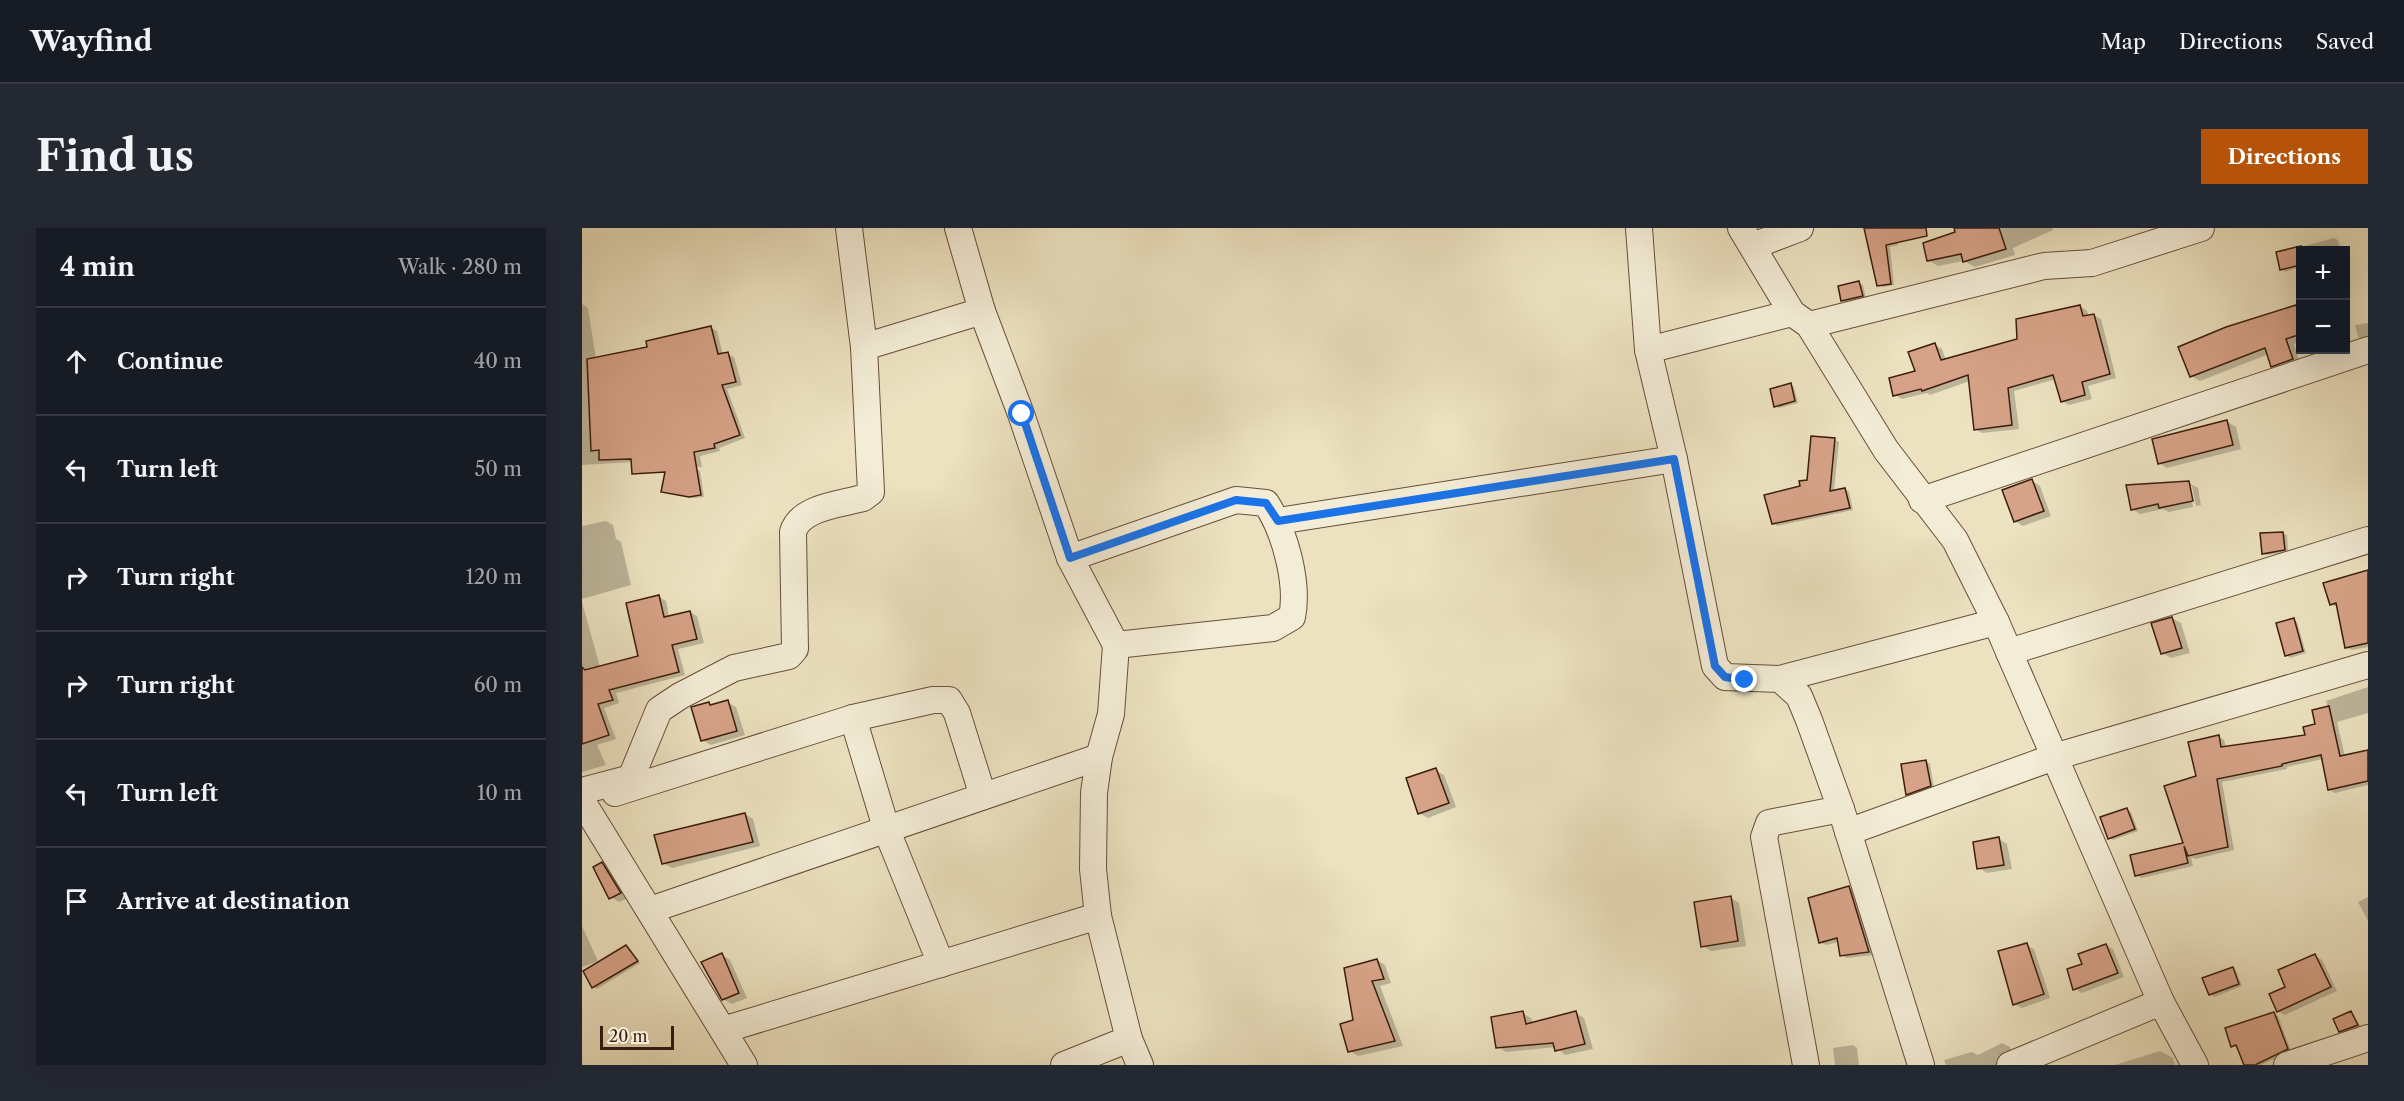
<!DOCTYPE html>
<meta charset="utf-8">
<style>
:root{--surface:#171b24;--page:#242831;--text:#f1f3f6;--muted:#9ea1a6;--line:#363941;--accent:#b45309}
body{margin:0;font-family:"Libre Caslon Text",serif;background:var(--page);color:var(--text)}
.controls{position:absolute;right:18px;top:18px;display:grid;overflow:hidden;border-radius:0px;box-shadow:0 6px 24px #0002}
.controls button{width:54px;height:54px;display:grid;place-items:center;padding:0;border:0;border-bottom:2px solid var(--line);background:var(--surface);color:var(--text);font:30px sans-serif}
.scale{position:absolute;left:18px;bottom:15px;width:74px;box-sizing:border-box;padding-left:6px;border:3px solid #3c1c0c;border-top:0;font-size:16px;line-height:21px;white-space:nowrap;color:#3c1c0c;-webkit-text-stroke:4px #f3ecd6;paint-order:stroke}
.stop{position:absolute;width:18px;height:18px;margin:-14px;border:4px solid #1a73e8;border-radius:50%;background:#fff}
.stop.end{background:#1a73e8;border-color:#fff;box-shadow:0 2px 6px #0008}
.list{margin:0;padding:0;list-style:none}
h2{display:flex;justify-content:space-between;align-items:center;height:78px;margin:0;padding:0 24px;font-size:26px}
h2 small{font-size:20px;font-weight:400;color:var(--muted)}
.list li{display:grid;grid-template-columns:39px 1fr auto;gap:18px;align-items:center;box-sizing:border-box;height:108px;padding:0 24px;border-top:2px solid var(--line)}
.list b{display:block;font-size:22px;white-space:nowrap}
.list em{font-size:20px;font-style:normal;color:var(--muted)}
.icon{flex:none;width:33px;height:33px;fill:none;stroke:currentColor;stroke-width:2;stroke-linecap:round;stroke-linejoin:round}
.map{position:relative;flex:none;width:1786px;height:837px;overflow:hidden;border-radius:0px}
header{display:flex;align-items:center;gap:36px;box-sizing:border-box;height:84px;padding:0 30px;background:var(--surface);border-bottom:2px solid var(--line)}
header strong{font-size:28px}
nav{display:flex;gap:33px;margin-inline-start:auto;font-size:21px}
.intro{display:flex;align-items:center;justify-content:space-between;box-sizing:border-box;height:144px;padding:0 36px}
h1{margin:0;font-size:42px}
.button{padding:15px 27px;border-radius:0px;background:var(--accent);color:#fff;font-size:21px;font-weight:700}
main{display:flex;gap:36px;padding:0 36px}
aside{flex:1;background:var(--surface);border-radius:0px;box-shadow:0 6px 24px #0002}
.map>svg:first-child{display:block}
.shadow{fill:#0003}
.building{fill:#d7a388;stroke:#3c1c0c;stroke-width:1.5}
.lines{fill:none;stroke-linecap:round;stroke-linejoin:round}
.minor-casing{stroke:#684e39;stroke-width:28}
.minor{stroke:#f3ecd6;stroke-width:26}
.route{stroke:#1a73e8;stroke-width:8}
</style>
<header>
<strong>Wayfind</strong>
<nav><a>Map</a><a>Directions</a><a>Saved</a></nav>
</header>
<div class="intro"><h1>Find us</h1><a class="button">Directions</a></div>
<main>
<aside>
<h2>4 min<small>Walk · 280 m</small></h2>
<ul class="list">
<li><svg class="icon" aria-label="ahead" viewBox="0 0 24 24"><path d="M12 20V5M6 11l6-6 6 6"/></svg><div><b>Continue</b></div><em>40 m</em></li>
<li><svg class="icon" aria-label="left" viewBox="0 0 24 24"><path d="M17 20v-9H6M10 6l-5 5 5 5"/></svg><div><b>Turn left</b></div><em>50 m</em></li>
<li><svg class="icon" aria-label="right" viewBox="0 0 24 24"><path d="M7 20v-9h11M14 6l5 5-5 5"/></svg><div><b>Turn right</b></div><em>120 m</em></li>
<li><svg class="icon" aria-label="right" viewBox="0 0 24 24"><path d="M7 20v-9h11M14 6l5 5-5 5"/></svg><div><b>Turn right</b></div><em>60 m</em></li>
<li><svg class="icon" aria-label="left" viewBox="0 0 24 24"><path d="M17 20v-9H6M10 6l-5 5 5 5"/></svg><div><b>Turn left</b></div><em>10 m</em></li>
<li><svg class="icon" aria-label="arrive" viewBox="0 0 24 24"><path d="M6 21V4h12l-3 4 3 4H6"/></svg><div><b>Arrive at destination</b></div></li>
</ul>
</aside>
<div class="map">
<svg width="1786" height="837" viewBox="0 0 1786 837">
<rect width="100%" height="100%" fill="#ece2c0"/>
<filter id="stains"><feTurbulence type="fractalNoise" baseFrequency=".00333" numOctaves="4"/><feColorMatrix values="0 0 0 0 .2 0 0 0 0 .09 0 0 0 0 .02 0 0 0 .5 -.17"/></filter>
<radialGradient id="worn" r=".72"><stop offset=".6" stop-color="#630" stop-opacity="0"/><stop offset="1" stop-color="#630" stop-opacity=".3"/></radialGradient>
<g class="shadow">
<polygon points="1289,0 1312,0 1316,17 1308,19 1312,57 1300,59 1297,57"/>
<polygon points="1373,0 1470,0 1471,2 1431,20 1433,27 1393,39 1382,33 1356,38 1346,32 1375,5"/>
<polygon points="1752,10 1756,12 1759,22 1718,22 1718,39 1703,44 1700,41 1695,25"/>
<polygon points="1277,55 1281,57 1284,70 1264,75 1261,72"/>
<polygon points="0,76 6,80 14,131 67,120 129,100 135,103 141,127 146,126 152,129 160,157 145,161 163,210 137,220 138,223 118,228 120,239 57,241 51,234 0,237"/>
<polygon points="1498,78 1505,83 1507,88 1511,87 1519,91 1534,150 1506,158 1510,171 1487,177 1480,173 1474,151 1432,163 1437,201 1400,205 1393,201 1388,153 1348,167 1345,165 1320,171 1313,167 1335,144 1353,117 1360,121 1364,132 1437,112"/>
<polygon points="1714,78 1718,81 1718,113 1712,116 1718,136 1699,143 1691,138 1687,126 1618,153 1609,148"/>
<polygon points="1786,95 1786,110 1780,111 1776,109 1773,97"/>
<polygon points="1208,157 1212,159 1216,175 1197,180 1194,178"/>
<polygon points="1645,194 1654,199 1659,221 1585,240 1577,235"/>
<polygon points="1253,212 1257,214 1252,263 1263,261 1267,264 1271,282 1195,298 1191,295 1226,254"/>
<polygon points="114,241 118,243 122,269 111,270 85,265"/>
<polygon points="1450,253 1458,258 1469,288 1441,298 1433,293"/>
<polygon points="1607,255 1616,260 1619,277 1614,278 1610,258 1607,258 1611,279 1587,284 1581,281 1558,286 1550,281"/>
<polygon points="24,293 31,297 34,311 39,314 49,357 0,371 0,298"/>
<polygon points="1701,305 1705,307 1706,324 1685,327 1681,325"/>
<polygon points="1786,343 1786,419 1770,422 1764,419 1755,379 1749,376"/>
<polygon points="77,369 84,373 87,389 108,384 115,388 122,415 96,421 103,447 34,465 37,475 22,480 34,511 15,517 24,537 0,544 0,374 18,439 57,429"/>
<polygon points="1590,390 1599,395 1608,425 1589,430 1580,425"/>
<polygon points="1712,392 1715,394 1724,425 1708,430 1704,427"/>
<polygon points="1786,459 1786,485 1755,494 1763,528 1786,523 1786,557 1753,565 1747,562 1741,531 1705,539 1705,541 1640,554 1652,622 1613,631 1609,629 1611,638 1560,650 1554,647 1603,616 1616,549 1636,508 1642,512 1644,519 1725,508 1746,480 1744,473"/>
<polygon points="145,474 154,479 163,507 129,517 120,512 127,475 131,478"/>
<polygon points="1344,533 1348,536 1352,560 1329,568 1325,566"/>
<polygon points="853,542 862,547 874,579 846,590 837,585"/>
<polygon points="1545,582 1549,584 1556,603 1531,612 1527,610"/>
<polygon points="163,586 171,591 178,618 90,640 81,635"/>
<polygon points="1417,611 1425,616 1430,641 1405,645 1397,640"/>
<polygon points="20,636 28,641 46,670 37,674 29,669"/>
<polygon points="1267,659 1273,663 1292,727 1265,730 1259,727 1257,714 1244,717 1238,714"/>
<polygon points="1786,669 1786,693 1776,674"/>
<polygon points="1149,670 1157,675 1164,718 1129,723 1121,718"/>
<polygon points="0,698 16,733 1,739 0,739"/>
<polygon points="1444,717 1452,721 1468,770 1440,780 1432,776"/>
<polygon points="1524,717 1531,721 1542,749 1500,765 1493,761 1502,737"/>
<polygon points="44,719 58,735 15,761 11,759"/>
<polygon points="140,727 148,732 165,770 150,776 141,771"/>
<polygon points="1733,728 1740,732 1755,763 1703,787 1696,783"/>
<polygon points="795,732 803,737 809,755 798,758 821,818 776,828 768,823 772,793"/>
<polygon points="1650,740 1654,743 1660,758 1632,769 1628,766"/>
<polygon points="1769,784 1779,799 1762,805 1758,803"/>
<polygon points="940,785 949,790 951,796 994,785 1002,790 1011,821 983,827 974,819 924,824 916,819"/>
<polygon points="1692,786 1696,788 1709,823 1679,837 1664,837 1657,819 1651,818"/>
<polygon points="1420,815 1428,819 1431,827 1422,837 1364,837 1362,832 1390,824 1396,827"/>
<polygon points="1271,817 1275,820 1277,837 1253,837 1251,820"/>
<polygon points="1578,823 1591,830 1593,837 1533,837"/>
</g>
<g class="building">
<polygon points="1282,0 1344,0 1345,8 1304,17 1309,56 1295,58"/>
<polygon points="1372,0 1417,0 1424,21 1381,34 1379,26 1345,33 1341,15 1373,4"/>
<polygon points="1719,18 1719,37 1698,42 1694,24"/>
<polygon points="1277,53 1281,68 1259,73 1256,58"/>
<polygon points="1498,77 1501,88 1512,86 1528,146 1500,154 1503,167 1479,174 1471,147 1426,160 1430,197 1392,202 1386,147 1340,163 1339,161 1311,168 1307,150 1333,143 1326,124 1353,115 1359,132 1435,111 1434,91"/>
<polygon points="1714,77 1719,91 1719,106 1704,111 1711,131 1689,139 1683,120 1608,149 1596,119 1644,99"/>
<polygon points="129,98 136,126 146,124 154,154 140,157 158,207 132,216 133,220 112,224 119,267 107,269 79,264 83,244 50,246 49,231 17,232 17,222 9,223 5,131 65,119 64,113"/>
<polygon points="1209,155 1213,173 1192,179 1188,161"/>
<polygon points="1645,192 1651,217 1576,236 1570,211"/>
<polygon points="1229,208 1253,210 1248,263 1263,260 1268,280 1190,296 1182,267 1218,258 1217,253 1225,252"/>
<polygon points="1450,251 1462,283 1432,294 1420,262"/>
<polygon points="1607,253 1611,273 1577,280 1576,276 1549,282 1544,257"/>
<polygon points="1701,304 1703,322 1680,326 1678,305"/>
<polygon points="1786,342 1786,415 1763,420 1754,375 1748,377 1741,355"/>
<polygon points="77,367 82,389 108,383 115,411 90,417 97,444 27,462 31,472 16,476 27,507 0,516 0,439 3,442 56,428 44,375"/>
<polygon points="1590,389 1600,420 1579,426 1569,395"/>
<polygon points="1712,390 1721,423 1703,428 1694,395"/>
<polygon points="146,472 155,503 119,513 109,479 127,474 128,477"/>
<polygon points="1747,478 1758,528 1786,522 1786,553 1746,562 1739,527 1700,536 1700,538 1635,551 1646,619 1606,628 1602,618 1606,635 1553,648 1548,627 1601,615 1582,558 1614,548 1606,514 1637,507 1639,519 1723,507 1721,499 1733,496 1730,482"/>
<polygon points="1344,532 1349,558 1324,567 1319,536"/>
<polygon points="854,540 867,575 836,586 824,550"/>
<polygon points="1545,580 1553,601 1526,611 1518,589"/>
<polygon points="163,585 171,614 80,636 72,607"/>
<polygon points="1417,609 1422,637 1395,641 1391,614"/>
<polygon points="20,634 39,665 27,671 11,639"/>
<polygon points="1267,658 1287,724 1258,728 1255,710 1237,715 1226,670"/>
<polygon points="1149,668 1156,713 1119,719 1112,674"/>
<polygon points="1445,715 1462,766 1431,777 1416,723"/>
<polygon points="1524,716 1536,745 1491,762 1485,741 1500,736 1496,726"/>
<polygon points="44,717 56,733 10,760 1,743"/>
<polygon points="140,725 157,765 140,772 119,734"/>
<polygon points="1733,726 1749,759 1695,784 1687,766 1703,759 1696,742"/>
<polygon points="795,731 802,751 790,753 813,813 766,824 758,796 771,792 762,740"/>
<polygon points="1651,739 1657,756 1627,767 1620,750"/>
<polygon points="941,783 944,796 994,783 1003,816 973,823 971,815 914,820 909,789"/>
<polygon points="1769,783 1776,797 1757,804 1751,791"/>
<polygon points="1692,784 1706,821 1673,837 1662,837 1654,817 1649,819 1643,800"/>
</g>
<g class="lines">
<g class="minor-casing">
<g id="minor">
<polyline points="376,0 400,83 439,186 488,330 534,417 529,486 517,529 512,565 511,641 516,688 547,811 558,837"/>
<polyline points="1057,0 1066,122 1092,231 1133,438 1143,449 1198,451 1217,468 1227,492 1259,581 1339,837"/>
<polyline points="1159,0 1210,85 1227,97 1304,222 1373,312 1414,394 1579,774 1613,837"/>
<polyline points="1171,18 1218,0"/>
<polyline points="1227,97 1462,38 1510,35 1619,0"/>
<polyline points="282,119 400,83"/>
<polyline points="1066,122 1210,85"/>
<polyline points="1340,272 1786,122"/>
<polyline points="696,293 1092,231"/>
<path d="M488,330L654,272L684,275C703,304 717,355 710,389L691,400L534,417"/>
<polyline points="1427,424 1786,312"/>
<polyline points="1198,451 1414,394"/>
<polyline points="271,490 305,603 359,736"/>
<path d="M0,563L49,550L77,482L98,468L152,440L207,428L213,421L211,304C218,279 260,276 281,270L289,264L282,119L267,0"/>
<polyline points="33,565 271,490 351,472 367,472 375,485 401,568"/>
<polyline points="0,573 162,837"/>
<polyline points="1266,604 1472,529 1786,437"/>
<polyline points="68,682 517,529"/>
<polyline points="141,802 516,688"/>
<polyline points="482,837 547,811"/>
<polyline points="1224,837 1182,609 1187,595 1259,581"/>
<polyline points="1428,837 1579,774"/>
<polyline points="1705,837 1786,810"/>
</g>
</g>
<use href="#minor" class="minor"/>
</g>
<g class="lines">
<polyline class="route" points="440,186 488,330 654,272 684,275 696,293 1092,231 1133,438 1143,449 1163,452"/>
</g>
<rect width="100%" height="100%" filter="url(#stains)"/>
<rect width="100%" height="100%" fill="url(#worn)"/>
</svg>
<div class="controls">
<button>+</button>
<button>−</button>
</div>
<div class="scale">20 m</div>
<div class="stop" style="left:440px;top:186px"></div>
<div class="stop end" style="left:1163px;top:452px"></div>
</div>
</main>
